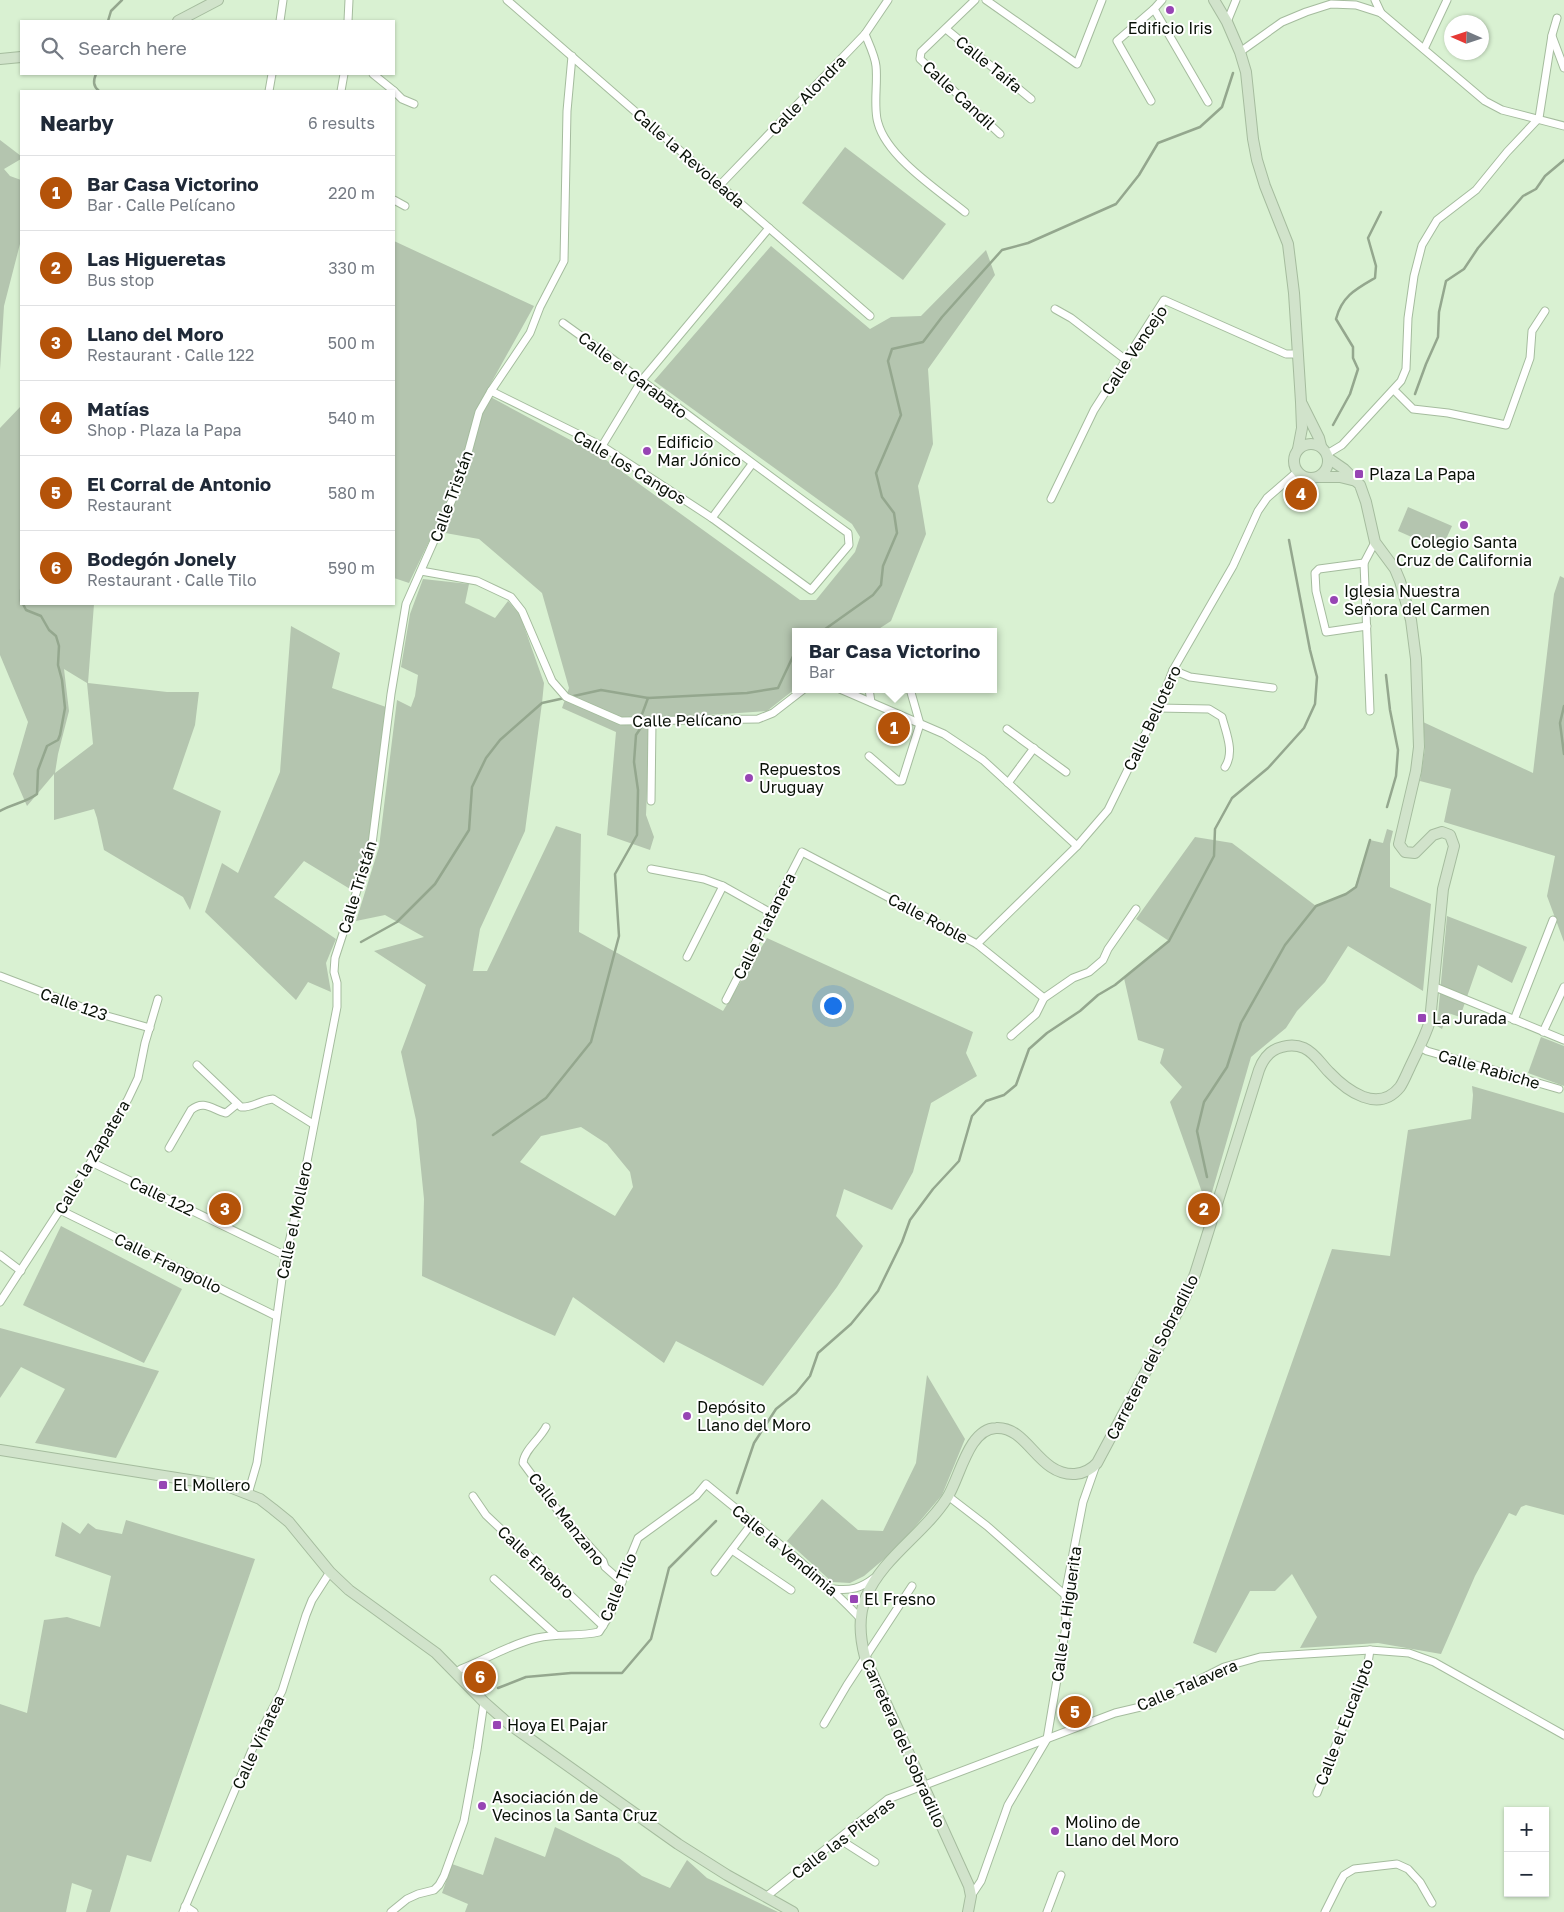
<!DOCTYPE html>
<meta charset="utf-8">
<style>
:root{--surface:#fff;--page:#f2f2f3;--text:#1f2937;--muted:#747a83;--line:#e0e1e3;--accent:#b45309}
body{margin:0;font-family:"Golos Text",sans-serif;background:var(--page);color:var(--text)}
.controls{position:absolute;right:15px;bottom:15px;display:grid;overflow:hidden;border-radius:0px;box-shadow:0 1px 4px #0004}
.controls button{width:45px;height:45px;display:grid;place-items:center;padding:0;border:0;border-bottom:1px solid var(--line);background:var(--surface);color:var(--text);font:25px sans-serif}
.compass{position:absolute;left:1444px;top:15px;width:45px;height:45px;border-radius:50%;background:var(--surface);box-shadow:0 1px 4px #0004;rotate:273deg}
.you{position:absolute;left:832px;top:1005px;width:18px;height:18px;margin:-12px;border:4px solid #fff;border-radius:50%;background:#1a73e8;box-shadow:0 0 0 8px #1a73e833}
.badge{display:grid;place-items:center;width:32px;height:32px;border-radius:50%;background:var(--accent);color:#fff;font-size:16px;font-weight:700}
.pin{position:absolute;translate:-50% -50%;border:2px solid #fff;box-shadow:0 1px 5px #0006}
.popup{position:absolute;left:792px;top:628px;width:205px;height:65px;box-sizing:border-box;display:grid;place-content:center;border-radius:0px;background:var(--surface);filter:drop-shadow(0 1px 4px #0005);font-size:16px;white-space:nowrap;color:var(--muted)}
.popup b{font-size:19px;color:var(--text)}
.popup::after{content:'';position:absolute;left:50%;top:100%;margin-left:-10px;border:10px solid transparent;border-top-color:var(--surface)}
.list{margin:0;padding:0;list-style:none}
h2{display:flex;justify-content:space-between;align-items:center;height:65px;margin:0;padding:0 20px;font-size:21px}
h2 small{font-size:16px;font-weight:400;color:var(--muted)}
.list li{display:grid;grid-template-columns:32px 1fr auto;gap:15px;align-items:center;box-sizing:border-box;height:75px;padding:0 20px;border-top:1px solid var(--line)}
.list b{display:block;font-size:19px;white-space:nowrap}
.list p{margin:0;font-size:16px;white-space:nowrap;color:var(--muted)}
.list em{font-size:16px;font-style:normal;color:var(--muted)}
.icon{flex:none;width:28px;height:28px;fill:none;stroke:currentColor;stroke-width:2;stroke-linecap:round;stroke-linejoin:round}
.map{position:relative;flex:none;width:1564px;height:1912px;overflow:hidden}
.search{position:absolute;background:var(--surface);box-shadow:0 1px 4px #0004;left:20px;top:20px;width:375px;height:55px;display:flex;align-items:center;gap:12px;box-sizing:border-box;padding:0 18px;border-radius:0px;color:var(--muted);font-size:19px}
.panel{position:absolute;background:var(--surface);box-shadow:0 1px 4px #0004;left:20px;top:90px;width:375px;height:515px;border-radius:0px}
.map>svg:first-child{display:block}
.green{fill:#b4c5af;fill-rule:evenodd}
.lines{fill:none;stroke-linecap:round;stroke-linejoin:round}
.stream{stroke:#94a78e;stroke-width:2.5}
.minor-casing{stroke:#a5bc9e;stroke-width:9}
.secondary-casing{stroke:#a5bc9e;stroke-width:12}
.minor{stroke:#fff;stroke-width:7}
.secondary{stroke:#d1e3cb;stroke-width:10}
.poi-dot{fill:#9745b4;stroke:#fff;stroke-width:2}
.labels{text-anchor:middle;stroke-width:4;stroke-linejoin:round;paint-order:stroke}
.poi-label{font-size:16px;fill:#081006;stroke:#fff;text-anchor:start}
.street-label{font-size:16px;fill:#081006;stroke:#fff}
</style>
<div class="map">
<svg width="1564" height="1912" viewBox="0 0 1564 1912">
<rect width="100%" height="100%" fill="#d9f1d2"/>
<g class="green">
<polygon points="0,140 21,156 21,159 4,169 10,176 21,180 21,240 4,306 0,370"/>
<polygon points="845,147 946,224 903,280 802,203"/>
<polygon points="394,241 534,306 485,394 602,457 800,600 816,600 855,552 860,537 852,524 654,381 771,246 870,329 891,317 921,316 986,250 995,275 928,369 933,444 918,486 926,534 891,621 874,632 795,632 795,689 767,711 650,719 646,815 654,837 650,850 607,835 616,732 562,708 569,688 542,593 479,539 434,531 409,583 394,578"/>
<path d="M21,406V604H94L88,683L167,692H199L195,725L173,789L221,811L190,910L183,897L104,850L97,818L94,809L54,820V774L27,806L13,774L28,722L0,655V428ZM64,669L87,683L93,744L55,773L58,754L69,711Z"/>
<polygon points="1408,507 1452,526 1441,550 1398,531"/>
<polygon points="1560,576 1564,578 1564,942 1547,896 1555,856 1444,822 1451,789 1420,781 1425,748 1423,722 1533,773 1554,594"/>
<path d="M423,579L469,584L465,603L495,618L508,601L520,615L544,683L542,703L525,831L480,929L473,971H487L556,826L581,834L579,932L723,1011L767,938L973,1032L966,1053L977,1076L931,1103L913,1172L892,1210L844,1189L836,1216L863,1246L837,1287L763,1386L676,1341L664,1363L573,1297L555,1336L422,1276L424,1199L416,1120L401,1052L426,985L374,951L424,937L385,915L356,921L379,847L397,700L411,707L415,696L418,675L401,667L410,614ZM581,1127L607,1144L630,1172L633,1187L615,1216L520,1162L541,1136Z"/>
<polygon points="291,626 340,653 332,688 386,707 369,839 355,892 304,861 274,897 336,939 326,963 331,992 308,982 296,1000 205,912 222,863 238,873 280,772"/>
<polygon points="1387,829 1393,831 1390,844 1390,887 1431,904 1423,991 1348,946 1325,982 1297,1011 1286,1028 1251,1057 1210,1199 1203,1195 1170,1102 1182,1087 1160,1063 1164,1049 1138,1040 1124,978 1169,941 1136,919 1195,837 1232,843 1316,906 1346,894 1355,887 1370,840 1383,843"/>
<polygon points="1447,916 1527,947 1512,983 1478,965 1460,1017 1448,1013 1442,1029 1437,1026"/>
<polygon points="1541,1037 1564,1046 1564,1086 1528,1073"/>
<polygon points="1472,1086 1564,1113 1564,1515 1526,1505 1521,1507 1516,1516 1509,1513 1475,1576 1441,1654 1378,1643 1300,1648 1317,1617 1292,1574 1275,1591 1250,1591 1216,1653 1193,1643 1332,1249 1390,1256 1408,1130 1471,1119 1473,1095"/>
<polygon points="61,1226 182,1289 144,1363 23,1305"/>
<polygon points="0,1328 159,1371 116,1458 35,1443 65,1389 21,1367 0,1398"/>
<polygon points="927,1375 965,1439 942,1495 897,1548 864,1576 850,1583 832,1582 787,1541 822,1499 858,1530 883,1531 916,1463"/>
<polygon points="126,1520 255,1559 151,1862 127,1855 110,1912 86,1912 92,1890 72,1883 66,1912 0,1912 0,1704 27,1713 44,1620 67,1617 100,1627 111,1576 55,1556 62,1522 80,1534 88,1523 96,1529 122,1534"/>
<polygon points="555,1827 619,1858 642,1876 670,1888 687,1860 707,1878 778,1912 465,1912 468,1904 442,1893 452,1864 483,1875 495,1837 545,1857"/>
</g>
<g class="lines">
<g class="stream">
<polyline points="108,21 111,11 122,0"/>
<path d="M96,74C93,81 93,86 99,91"/>
<polyline points="1415,394 1426,364 1438,337 1439,312 1446,281 1464,269 1478,248 1523,196 1536,189 1545,176 1564,160"/>
<path d="M1333,425L1350,394L1358,369L1353,358V347L1336,319C1342,296 1356,289 1375,278L1376,266L1368,238L1381,212"/>
<polyline points="21,590 21,601"/>
<polyline points="821,632 873,595 881,585 883,566 897,533 894,513 882,497 876,473 901,415 888,361 892,349 923,342 942,317 1002,250 1028,243 1116,204 1139,175 1158,143 1200,127 1222,107 1233,73"/>
<polyline points="1386,675 1390,710 1398,750 1396,776 1387,807"/>
<polyline points="1564,706 1560,723 1564,754"/>
<polyline points="641,717 648,698 747,693 778,688 795,652"/>
<path d="M0,811C12,804 27,802 37,794L38,770L47,746L58,740L60,735L65,708L62,680L58,665L59,646L56,636L49,630L41,616L26,610L23,604"/>
<polyline points="361,942 397,922 435,884 469,830 472,787 486,758 500,740 542,703 601,690 648,698"/>
<polyline points="493,1135 546,1098 591,1042 619,936 615,874 637,835 638,790 634,762 636,735 642,726"/>
<polyline points="1207,1177 1197,1131 1204,1102 1227,1067 1241,1023 1285,945 1316,906 1346,894 1356,887 1370,840"/>
<polyline points="737,1493 754,1443 776,1409 796,1393 810,1376 818,1353 851,1324 878,1291 902,1242 910,1220 933,1189 959,1161 972,1116 986,1101 1004,1095 1016,1085 1029,1049 1047,1033 1080,1011 1098,995 1115,985 1169,941 1214,856 1215,829 1232,798 1268,768 1304,728 1315,704 1317,677 1310,650 1289,540"/>
<polyline points="498,1688 526,1677 571,1673 622,1673 651,1639 669,1568 716,1521"/>
</g>
<g class="minor-casing">
<g id="minor">
<polyline points="507,0 870,316"/>
<polyline points="975,0 921,52 920,59 1000,134"/>
<polyline points="986,0 1077,64 1102,0"/>
<polyline points="1375,0 1381,13"/>
<polyline points="1154,9 1208,102"/>
<polyline points="280,21 283,0"/>
<polyline points="348,21 349,0"/>
<polyline points="1227,22 1236,0"/>
<polyline points="946,29 1031,99"/>
<path d="M865,34C869,44 875,56 876,66C878,83 873,108 878,123C887,157 939,191 965,212"/>
<polyline points="1552,36 1564,68"/>
<polyline points="1424,49 1447,0"/>
<polyline points="1240,52 1282,22 1306,12 1331,4 1356,5 1381,13 1485,101 1502,110 1564,126"/>
<polyline points="373,74 394,91"/>
<polyline points="269,91 272,74"/>
<polyline points="341,91 344,74"/>
<polyline points="394,91 402,99 414,104"/>
<polyline points="1151,101 1117,41 1154,9 1162,0"/>
<polyline points="720,185 865,34 888,0"/>
<polyline points="394,200 405,206"/>
<polyline points="1055,309 1071,318 1126,360"/>
<polyline points="1394,390 1413,409 1448,413 1506,425 1530,358 1532,331 1545,311"/>
<path d="M491,391L602,446L712,518L811,590L849,545L848,533C752,464 659,392 563,323"/>
<polyline points="602,446 642,380 769,228"/>
<polyline points="1327,454 1342,445 1401,381 1406,369 1408,318 1414,276 1422,245 1437,220 1476,190 1507,152 1539,118 1552,35 1557,18"/>
<polyline points="1051,499 1094,410 1164,300 1286,354 1297,354"/>
<polyline points="712,518 752,464"/>
<polyline points="1364,563 1319,569 1315,573 1316,591 1326,632 1367,626"/>
<polyline points="421,571 477,581 511,597 522,611 552,681 566,697 621,721 758,719 773,713 804,689"/>
<polyline points="1173,670 1190,677 1273,688"/>
<polyline points="840,689 944,734 983,760 1077,846"/>
<polyline points="869,689 871,702"/>
<path d="M1158,708L1209,709L1222,717C1226,733 1235,752 1225,767"/>
<polyline points="1370,711 1364,563 1375,542"/>
<polyline points="1007,729 1066,772"/>
<polyline points="869,756 898,781 902,781 920,724 910,689"/>
<polyline points="1008,783 1034,748"/>
<polyline points="651,801 652,722"/>
<polyline points="651,869 704,879 723,886 771,913"/>
<polyline points="977,944 1077,846 1108,810 1158,708 1173,670 1233,566 1258,511 1267,498 1297,472"/>
<polyline points="687,957 723,886"/>
<polyline points="0,976 100,1014 150,1028"/>
<polyline points="1435,987 1564,1040"/>
<polyline points="726,1000 802,852 977,944 1044,998"/>
<polyline points="1514,1020 1553,920"/>
<polyline points="1543,1032 1564,987"/>
<polyline points="1011,1036 1036,1014 1044,998 1073,978 1089,972 1103,960 1108,949 1136,909"/>
<polyline points="1420,1047 1427,1051 1559,1089"/>
<path d="M197,1065L241,1107C252,1108 261,1100 273,1099L313,1124"/>
<path d="M169,1148L191,1110C204,1099 213,1110 226,1113L237,1104"/>
<polyline points="91,1162 286,1256"/>
<polyline points="60,1210 276,1316"/>
<polyline points="0,1255 21,1271"/>
<polyline points="0,1302 91,1162 128,1099 138,1078 145,1043 158,999"/>
<path d="M546,1427C540,1439 524,1450 523,1463L562,1516L603,1561L605,1567L622,1582"/>
<polyline points="248,1494 257,1463 284,1264 303,1182 337,1007 337,983 334,972 335,958 372,844 391,694 406,604 460,482 479,412 491,391 530,333 540,307 564,261 567,111 572,56"/>
<polyline points="473,1496 486,1515 603,1626"/>
<polyline points="948,1496 987,1526 1065,1595"/>
<polyline points="732,1550 791,1590"/>
<polyline points="715,1572 753,1522"/>
<polyline points="494,1579 556,1635"/>
<path d="M834,1589C851,1591 861,1588 874,1578"/>
<path d="M456,1673L461,1669C487,1659 510,1644 537,1638C558,1633 579,1637 599,1632L611,1613L631,1555L638,1538L696,1496L706,1484C759,1528 814,1569 861,1619"/>
<polyline points="824,1724 847,1685 912,1586"/>
<polyline points="1317,1793 1368,1663 1370,1650"/>
<polyline points="839,1839 875,1862"/>
<polyline points="767,1896 888,1799 1115,1713 1149,1705 1224,1667 1260,1657 1370,1650 1409,1653 1434,1662 1564,1735"/>
<polyline points="971,1896 981,1881 1008,1805 1047,1739 1066,1626 1065,1595 1083,1502 1096,1465"/>
<polyline points="185,1906 194,1912"/>
<polyline points="183,1912 257,1738 282,1691 306,1615 312,1600 330,1572"/>
<polyline points="391,1912 407,1899 418,1894 434,1890 439,1885 444,1876 464,1821 477,1750 484,1702"/>
<polyline points="1047,1912 1061,1875"/>
<polyline points="1325,1912 1340,1882 1344,1875 1354,1869 1397,1864 1408,1869 1420,1882 1432,1903"/>
</g>
</g>
<g class="secondary-casing">
<g id="secondary">
<polyline points="1214,0 1227,22 1240,52 1246,72 1253,139 1257,160 1265,186 1288,244 1294,293 1301,402 1302,428 1298,449"/>
<polyline points="178,21 218,0"/>
<polyline points="0,59 21,57"/>
<polyline points="1302,404 1319,438 1321,446"/>
<circle cx="1311" cy="461" r="17"/>
<polyline points="1318,477 1340,477 1356,481"/>
<polyline points="0,1450 227,1486 260,1499 273,1509 289,1522 330,1572 349,1590 436,1653 484,1702 509,1724 678,1844 727,1875 793,1912"/>
<path d="M968,1912L971,1896L969,1886L865,1657C860,1638 858,1616 866,1597C882,1558 924,1534 947,1498C960,1478 968,1429 996,1428C1028,1426 1038,1476 1075,1474C1084,1473 1091,1470 1097,1463L1184,1300L1195,1274L1259,1070C1263,1059 1269,1050 1282,1047C1289,1045 1297,1045 1304,1048C1315,1053 1321,1064 1329,1072C1347,1091 1378,1114 1400,1087C1404,1081 1407,1073 1410,1067C1417,1052 1425,1037 1430,1021L1443,889L1454,846L1450,835L1442,832L1433,835L1415,853L1405,852L1399,844L1416,771L1419,747L1416,659L1411,620L1400,581L1395,569L1375,542L1366,502L1360,485L1344,469L1328,458"/>
</g>
</g>
<use href="#minor" class="minor"/>
<use href="#secondary" class="secondary"/>
</g>
<g class="poi-dot">
<circle cx="1170" cy="10" r="5"/>
<circle cx="647" cy="451" r="5"/>
<rect x="1354" y="469" width="10" height="10" rx="2.5"/>
<circle cx="1464" cy="525" r="5"/>
<circle cx="1334" cy="600" r="5"/>
<circle cx="749" cy="778" r="5"/>
<rect x="1417" y="1013" width="10" height="10" rx="2.5"/>
<circle cx="687" cy="1416" r="5"/>
<rect x="158" y="1480" width="10" height="10" rx="2.5"/>
<rect x="849" y="1594" width="10" height="10" rx="2.5"/>
<rect x="492" y="1720" width="10" height="10" rx="2.5"/>
<circle cx="482" cy="1806" r="5"/>
<circle cx="1055" cy="1831" r="5"/>
</g>
<g class="labels">
<g class="poi-label">
<text x="1170" y="34" text-anchor="middle">Edificio Iris</text>
<text x="657" y="448">Edificio<tspan x="657" dy="18">Mar Jónico</tspan></text>
<text x="1369" y="480">Plaza La Papa</text>
<text x="1464" y="548" text-anchor="middle">Colegio Santa<tspan x="1464" dy="18">Cruz de California</tspan></text>
<text x="1344" y="597">Iglesia Nuestra<tspan x="1344" dy="18">Señora del Carmen</tspan></text>
<text x="759" y="775">Repuestos<tspan x="759" dy="18">Uruguay</tspan></text>
<text x="1432" y="1024">La Jurada</text>
<text x="697" y="1413">Depósito<tspan x="697" dy="18">Llano del Moro</tspan></text>
<text x="173" y="1491">El Mollero</text>
<text x="864" y="1605">El Fresno</text>
<text x="507" y="1731">Hoya El Pajar</text>
<text x="492" y="1803">Asociación de<tspan x="492" dy="18">Vecinos la Santa Cruz</tspan></text>
<text x="1065" y="1828">Molino de<tspan x="1065" dy="18">Llano del Moro</tspan></text>
</g>
<g class="street-label">
<text transform="translate(989 64) rotate(39)" y="6">Calle Taifa</text>
<text transform="translate(807 95) rotate(-46)" y="6">Calle Alondra</text>
<text transform="translate(959 95) rotate(43)" y="6">Calle Candil</text>
<text transform="translate(689 158) rotate(41)" y="6">Calle la Revoleada</text>
<text transform="translate(1134 350) rotate(-56)" y="6">Calle Vencejo</text>
<text transform="translate(633 375) rotate(37)" y="6">Calle el Garabato</text>
<text transform="translate(630 467) rotate(31)" y="6">Calle los Cangos</text>
<text transform="translate(451 496) rotate(-70)" y="6">Calle Tristán</text>
<text transform="translate(1152 718) rotate(-65)" y="6">Calle Bellotero</text>
<text transform="translate(687 720) rotate(-1)" y="6">Calle Pelícano</text>
<text transform="translate(357 887) rotate(-73)" y="6">Calle Tristán</text>
<text transform="translate(928 918) rotate(28)" y="6">Calle Roble</text>
<text transform="translate(764 926) rotate(-63)" y="6">Calle Platanera</text>
<text transform="translate(74 1004) rotate(19)" y="6">Calle 123</text>
<text transform="translate(1489 1069) rotate(16)" y="6">Calle Rabiche</text>
<text transform="translate(92 1157) rotate(-59)" y="6">Calle la Zapatera</text>
<text transform="translate(162 1196) rotate(26)" y="6">Calle 122</text>
<text transform="translate(294 1220) rotate(-78)" y="6">Calle el Mollero</text>
<text transform="translate(168 1263) rotate(26)" y="6">Calle Frangollo</text>
<text transform="translate(1152 1357) rotate(-63)" y="6">Carretera del Sobradillo</text>
<text transform="translate(567 1519) rotate(52)" y="6">Calle Manzano</text>
<text transform="translate(785 1550) rotate(40)" y="6">Calle la Vendimia</text>
<text transform="translate(536 1562) rotate(43)" y="6">Calle Enebro</text>
<text transform="translate(618 1587) rotate(-68)" y="6">Calle Tilo</text>
<text transform="translate(1066 1614) rotate(-82)" y="6">Calle La Higuerita</text>
<text transform="translate(1187 1685) rotate(-23)" y="6">Calle Talavera</text>
<text transform="translate(1344 1722) rotate(-69)" y="6">Calle el Eucalipto</text>
<text transform="translate(258 1742) rotate(-65)" y="6">Calle Viñatea</text>
<text transform="translate(904 1743) rotate(66)" y="6">Carretera del Sobradillo</text>
<text transform="translate(843 1838) rotate(-37)" y="6">Calle las Piteras</text>
</g>
</g>
</svg>
<div class="controls">
<button>+</button>
<button>−</button>
</div>
<svg class="compass" viewBox="-18 -18 36 36"><path d="M0-13l5 13h-10z" fill="#e53935"/><path d="M0 13l5-13h-10z" fill="#747a83"/></svg>
<div class="you"></div>
<div class="pin badge" style="left:894px;top:728px">1</div>
<div class="popup"><b>Bar Casa Victorino</b>Bar</div>
<div class="pin badge" style="left:1204px;top:1209px">2</div>
<div class="pin badge" style="left:225px;top:1209px">3</div>
<div class="pin badge" style="left:1301px;top:494px">4</div>
<div class="pin badge" style="left:1075px;top:1712px">5</div>
<div class="pin badge" style="left:480px;top:1677px">6</div>
<div class="search"><svg class="icon" aria-label="search" viewBox="0 0 24 24"><circle cx="10" cy="10" r="6"/><path d="M15 15l6 6"/></svg>Search here</div>
<section class="panel">
<h2>Nearby<small>6 results</small></h2>
<ul class="list">
<li><span class="badge">1</span><div><b>Bar Casa Victorino</b><p>Bar · Calle Pelícano</p></div><em>220 m</em></li>
<li><span class="badge">2</span><div><b>Las Higueretas</b><p>Bus stop</p></div><em>330 m</em></li>
<li><span class="badge">3</span><div><b>Llano del Moro</b><p>Restaurant · Calle 122</p></div><em>500 m</em></li>
<li><span class="badge">4</span><div><b>Matías</b><p>Shop · Plaza la Papa</p></div><em>540 m</em></li>
<li><span class="badge">5</span><div><b>El Corral de Antonio</b><p>Restaurant</p></div><em>580 m</em></li>
<li><span class="badge">6</span><div><b>Bodegón Jonely</b><p>Restaurant · Calle Tilo</p></div><em>590 m</em></li>
</ul>
</section>
</div>
